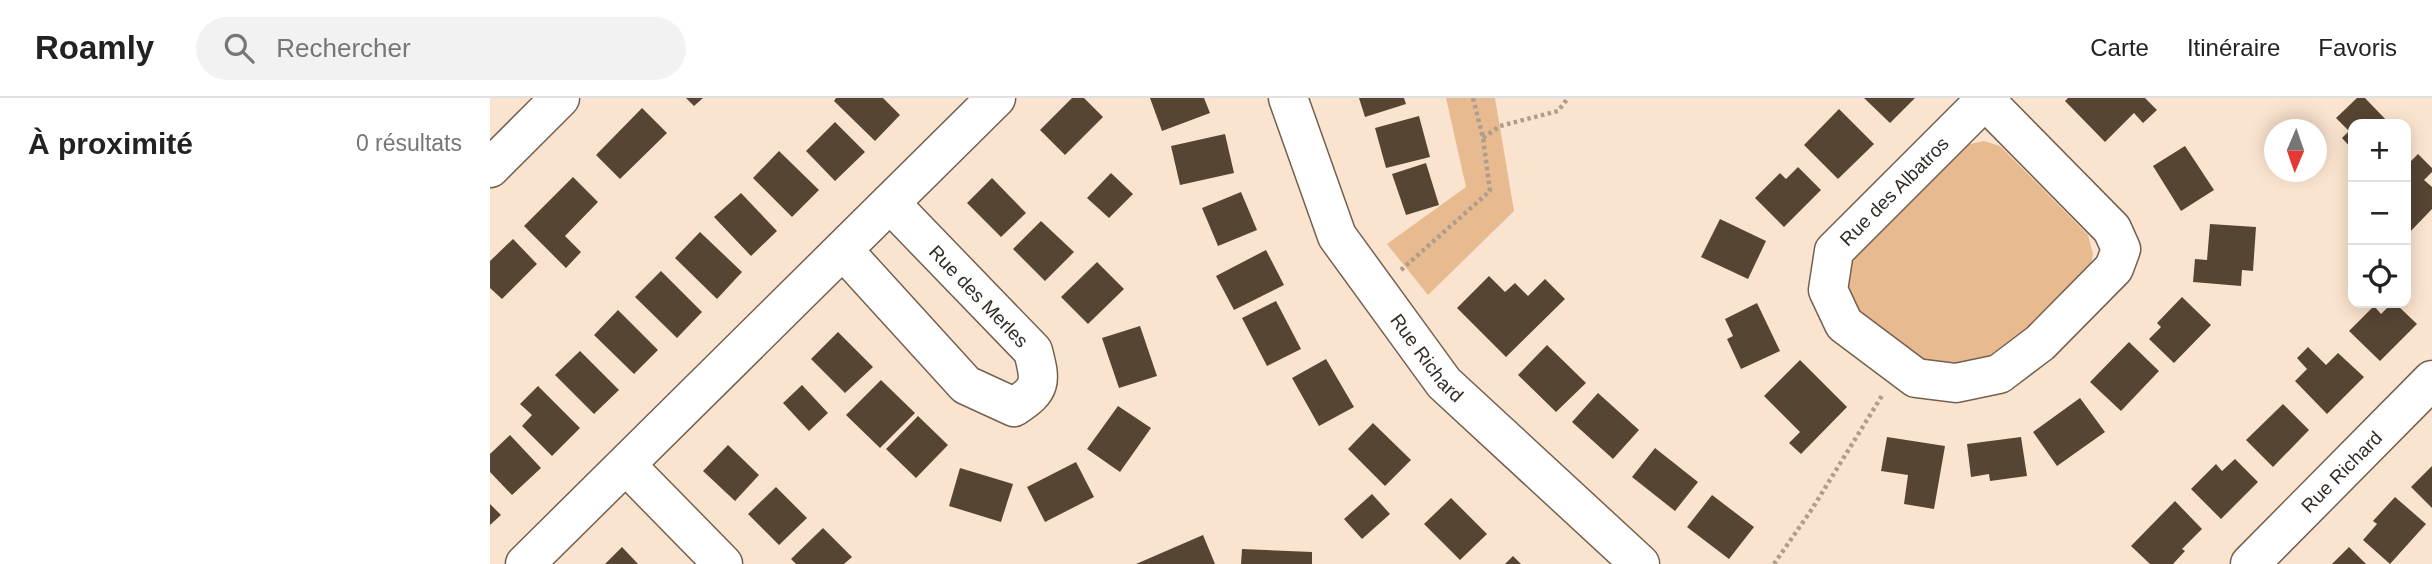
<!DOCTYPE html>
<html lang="fr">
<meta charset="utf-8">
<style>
:root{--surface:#fff;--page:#f2f2f2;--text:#222;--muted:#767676;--line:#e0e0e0}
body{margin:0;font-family:Arial,sans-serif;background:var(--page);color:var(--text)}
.controls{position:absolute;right:21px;top:21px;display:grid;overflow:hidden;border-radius:14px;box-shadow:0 4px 18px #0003}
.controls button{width:63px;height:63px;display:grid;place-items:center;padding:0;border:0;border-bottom:2px solid var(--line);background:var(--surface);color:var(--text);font:35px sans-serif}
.compass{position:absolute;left:1774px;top:21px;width:63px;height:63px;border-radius:50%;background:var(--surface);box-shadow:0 4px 18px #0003;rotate:182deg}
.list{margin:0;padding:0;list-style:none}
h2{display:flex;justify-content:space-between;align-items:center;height:91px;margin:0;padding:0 28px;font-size:30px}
h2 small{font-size:23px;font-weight:400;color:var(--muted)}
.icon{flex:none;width:38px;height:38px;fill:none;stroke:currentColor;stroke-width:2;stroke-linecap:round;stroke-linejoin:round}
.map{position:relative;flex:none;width:1942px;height:466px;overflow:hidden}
header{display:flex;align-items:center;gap:42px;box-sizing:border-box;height:98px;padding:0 35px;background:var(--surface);border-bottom:2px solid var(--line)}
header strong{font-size:33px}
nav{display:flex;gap:38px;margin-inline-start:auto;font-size:24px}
.search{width:490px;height:63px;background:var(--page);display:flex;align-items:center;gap:18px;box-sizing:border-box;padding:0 24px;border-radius:38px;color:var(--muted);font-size:26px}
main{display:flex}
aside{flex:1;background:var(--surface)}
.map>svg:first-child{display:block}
.green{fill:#e7ba8f}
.building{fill:#574533}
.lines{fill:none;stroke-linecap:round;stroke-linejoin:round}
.minor-casing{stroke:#74604e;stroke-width:41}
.path{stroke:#ae9d8d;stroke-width:4.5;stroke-dasharray:3.5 3.5;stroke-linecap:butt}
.minor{stroke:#fff;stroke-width:38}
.labels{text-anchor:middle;stroke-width:7;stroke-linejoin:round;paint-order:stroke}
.street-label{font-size:19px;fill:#342b23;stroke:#fff}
</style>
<header>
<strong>Roamly</strong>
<div class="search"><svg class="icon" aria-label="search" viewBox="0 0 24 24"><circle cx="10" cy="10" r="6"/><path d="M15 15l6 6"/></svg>Rechercher</div>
<nav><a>Carte</a><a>Itinéraire</a><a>Favoris</a></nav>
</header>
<main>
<aside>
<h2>À proximité<small>0 résultats</small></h2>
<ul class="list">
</ul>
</aside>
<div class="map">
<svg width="1942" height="466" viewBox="0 0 1942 466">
<rect width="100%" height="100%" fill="#fbe4cf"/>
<g class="green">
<polygon points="956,0 1005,0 1024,113 938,197 897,146 976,89"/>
<polygon points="1494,43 1510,48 1598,137 1603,156 1600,172 1511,260 1476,272 1417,259 1357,203 1353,174 1359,160 1476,47"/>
</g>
<g class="building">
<polygon points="196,0 213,0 204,8"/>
<polygon points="346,0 393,0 410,17 385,43 344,3"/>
<polygon points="582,0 594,0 613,19 575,57 550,32"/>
<polygon points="660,0 714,0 720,15 672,33"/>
<polygon points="869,0 914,0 916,6 875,19"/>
<polygon points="1374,0 1425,0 1400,25"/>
<polygon points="1578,0 1655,0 1667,12 1653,25 1644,15 1615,44 1575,3"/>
<polygon points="1867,0 1875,0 1900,26 1863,26 1863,52 1852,40 1859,33 1846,20"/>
<polygon points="152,10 177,35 130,81 106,57"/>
<polygon points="1349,11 1384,46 1348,81 1314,47"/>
<polygon points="929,18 940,59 896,70 885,30"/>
<polygon points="345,24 375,54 345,83 316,53"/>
<polygon points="735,36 744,75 690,87 681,48"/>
<polygon points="1695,48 1724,92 1691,113 1663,68"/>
<polygon points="289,53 329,92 302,119 263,80"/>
<polygon points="1928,56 1942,70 1942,74 1934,82 1942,89 1942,111 1916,138 1916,68"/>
<polygon points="936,65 949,107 916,117 902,76"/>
<polygon points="1308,69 1331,92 1294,129 1265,100 1290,75 1296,81"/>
<polygon points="621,75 643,96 619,120 597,100"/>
<polygon points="83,79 108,104 75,138 91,154 76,170 34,128"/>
<polygon points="502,80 536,115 511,139 477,105"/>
<polygon points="751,94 767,132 728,148 712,110"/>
<polygon points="251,95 287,133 261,158 224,119"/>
<polygon points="1230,121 1276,143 1258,181 1211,159"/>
<polygon points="551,123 584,154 555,183 523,151"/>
<polygon points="1720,126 1766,129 1763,173 1752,172 1751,188 1703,184 1705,161 1717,162"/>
<polygon points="210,134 252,174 227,201 185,160"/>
<polygon points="23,141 47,166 12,201 0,190 0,163"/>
<polygon points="776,152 794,187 744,212 726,178"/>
<polygon points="607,164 634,191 598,226 571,199"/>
<polygon points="171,173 212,214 187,240 145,199"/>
<polygon points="999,178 1015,194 1025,185 1038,198 1055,181 1075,201 1016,259 967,210"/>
<polygon points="1692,199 1721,227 1684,265 1659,241 1671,229 1667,225"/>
<polygon points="786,203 811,251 777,268 752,220"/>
<polygon points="1267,205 1290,253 1251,271 1237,241 1243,238 1235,221"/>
<polygon points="1902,205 1905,205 1927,226 1890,263 1859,233 1884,208 1891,216"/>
<polygon points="128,212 168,252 144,276 104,237"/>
<polygon points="650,228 667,278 629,290 612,240"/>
<polygon points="348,234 383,269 355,295 321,261"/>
<polygon points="1639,244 1669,273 1631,313 1600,284"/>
<polygon points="1057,247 1096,285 1066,314 1028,277"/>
<polygon points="1818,249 1836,267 1848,255 1874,279 1837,316 1805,283 1817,271 1807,260"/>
<polygon points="90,253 129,292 104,316 65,277"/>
<polygon points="836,261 864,309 829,328 802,280"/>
<polygon points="1310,262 1357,309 1311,356 1299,345 1310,334 1274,298"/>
<polygon points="391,282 425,315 390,350 356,317"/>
<polygon points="312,287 338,315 319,333 293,305"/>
<polygon points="48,288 90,330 62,358 32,328 42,317 30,306"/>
<polygon points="1108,295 1149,332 1123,361 1082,324"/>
<polygon points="1590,300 1615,334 1567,368 1543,334"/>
<polygon points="1793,306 1819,332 1783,369 1756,342"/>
<polygon points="628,308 661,330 630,374 597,351"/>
<polygon points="428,318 458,347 426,380 396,351"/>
<polygon points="883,325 921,362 895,388 858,351"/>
<polygon points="20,337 51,370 22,397 0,374 0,356"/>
<polygon points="1397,339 1455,348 1444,411 1414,406 1418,377 1391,373"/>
<polygon points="1531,339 1537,378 1500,383 1499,376 1481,379 1477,346"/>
<polygon points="238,347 269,377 245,403 213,373"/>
<polygon points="1165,350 1208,384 1185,413 1142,379"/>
<polygon points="1745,361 1768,384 1731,421 1701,391 1726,366 1732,373"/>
<polygon points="586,364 604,399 555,424 537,389"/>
<polygon points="1942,368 1942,410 1921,389"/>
<polygon points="470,370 523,386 511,424 459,408"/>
<polygon points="286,389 317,420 289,447 258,416"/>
<polygon points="882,396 900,416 872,441 854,421"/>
<polygon points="1222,397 1264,429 1239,461 1197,429"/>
<polygon points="1905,399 1936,426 1900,466 1873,442 1887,426 1883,423"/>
<polygon points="961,400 997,436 970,462 934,426"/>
<polygon points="1685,403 1712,431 1692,451 1695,453 1683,466 1660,466 1641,448"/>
<polygon points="0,406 11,417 0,427"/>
<polygon points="333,430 362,459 354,466 306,466 301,461"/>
<polygon points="713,437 725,466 646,466"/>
<polygon points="132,449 148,466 115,466"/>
<polygon points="1859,449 1876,466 1842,466"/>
<polygon points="752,451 822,454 822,466 751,466"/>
<polygon points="1023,458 1031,466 1015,466"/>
</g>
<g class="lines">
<g class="minor-casing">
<g id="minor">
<path id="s1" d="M798,0L847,138L954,285L1150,466"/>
<path id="s2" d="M1495,2L1622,131L1631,151L1624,170L1550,245L1509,276L1466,285L1426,280L1354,226L1338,192L1344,153L1495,2L1496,0"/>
<polyline points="0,70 70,0"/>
<path d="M353,152L476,287L524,309C552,291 551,284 543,253L400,105"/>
<polyline points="136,367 233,466"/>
<polyline points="35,466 506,0"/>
<path id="s3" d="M1760,466L1942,282"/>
</g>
</g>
<g class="path">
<polyline points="993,40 1010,28 1068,13 1078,0"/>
<polyline points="911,172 1000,93 993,40 983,0"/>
<polyline points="1284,466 1322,411 1393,296"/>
</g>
<use href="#minor" class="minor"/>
</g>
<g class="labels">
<g class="street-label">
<text dy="7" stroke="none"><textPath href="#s2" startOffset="716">Rue des Albatros</textPath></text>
<text transform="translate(489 198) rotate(46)" y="7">Rue des Merles</text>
<text dy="7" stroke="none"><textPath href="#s1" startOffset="298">Rue Richard</textPath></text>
<text dy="7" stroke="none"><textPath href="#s3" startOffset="130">Rue Richard</textPath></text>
</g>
</g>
</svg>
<div class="controls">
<button>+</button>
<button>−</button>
<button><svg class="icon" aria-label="locate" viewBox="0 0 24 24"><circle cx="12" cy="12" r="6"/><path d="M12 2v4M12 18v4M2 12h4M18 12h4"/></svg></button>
</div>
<svg class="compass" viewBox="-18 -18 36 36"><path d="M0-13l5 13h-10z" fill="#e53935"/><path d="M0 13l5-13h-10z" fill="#767676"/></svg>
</div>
</main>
